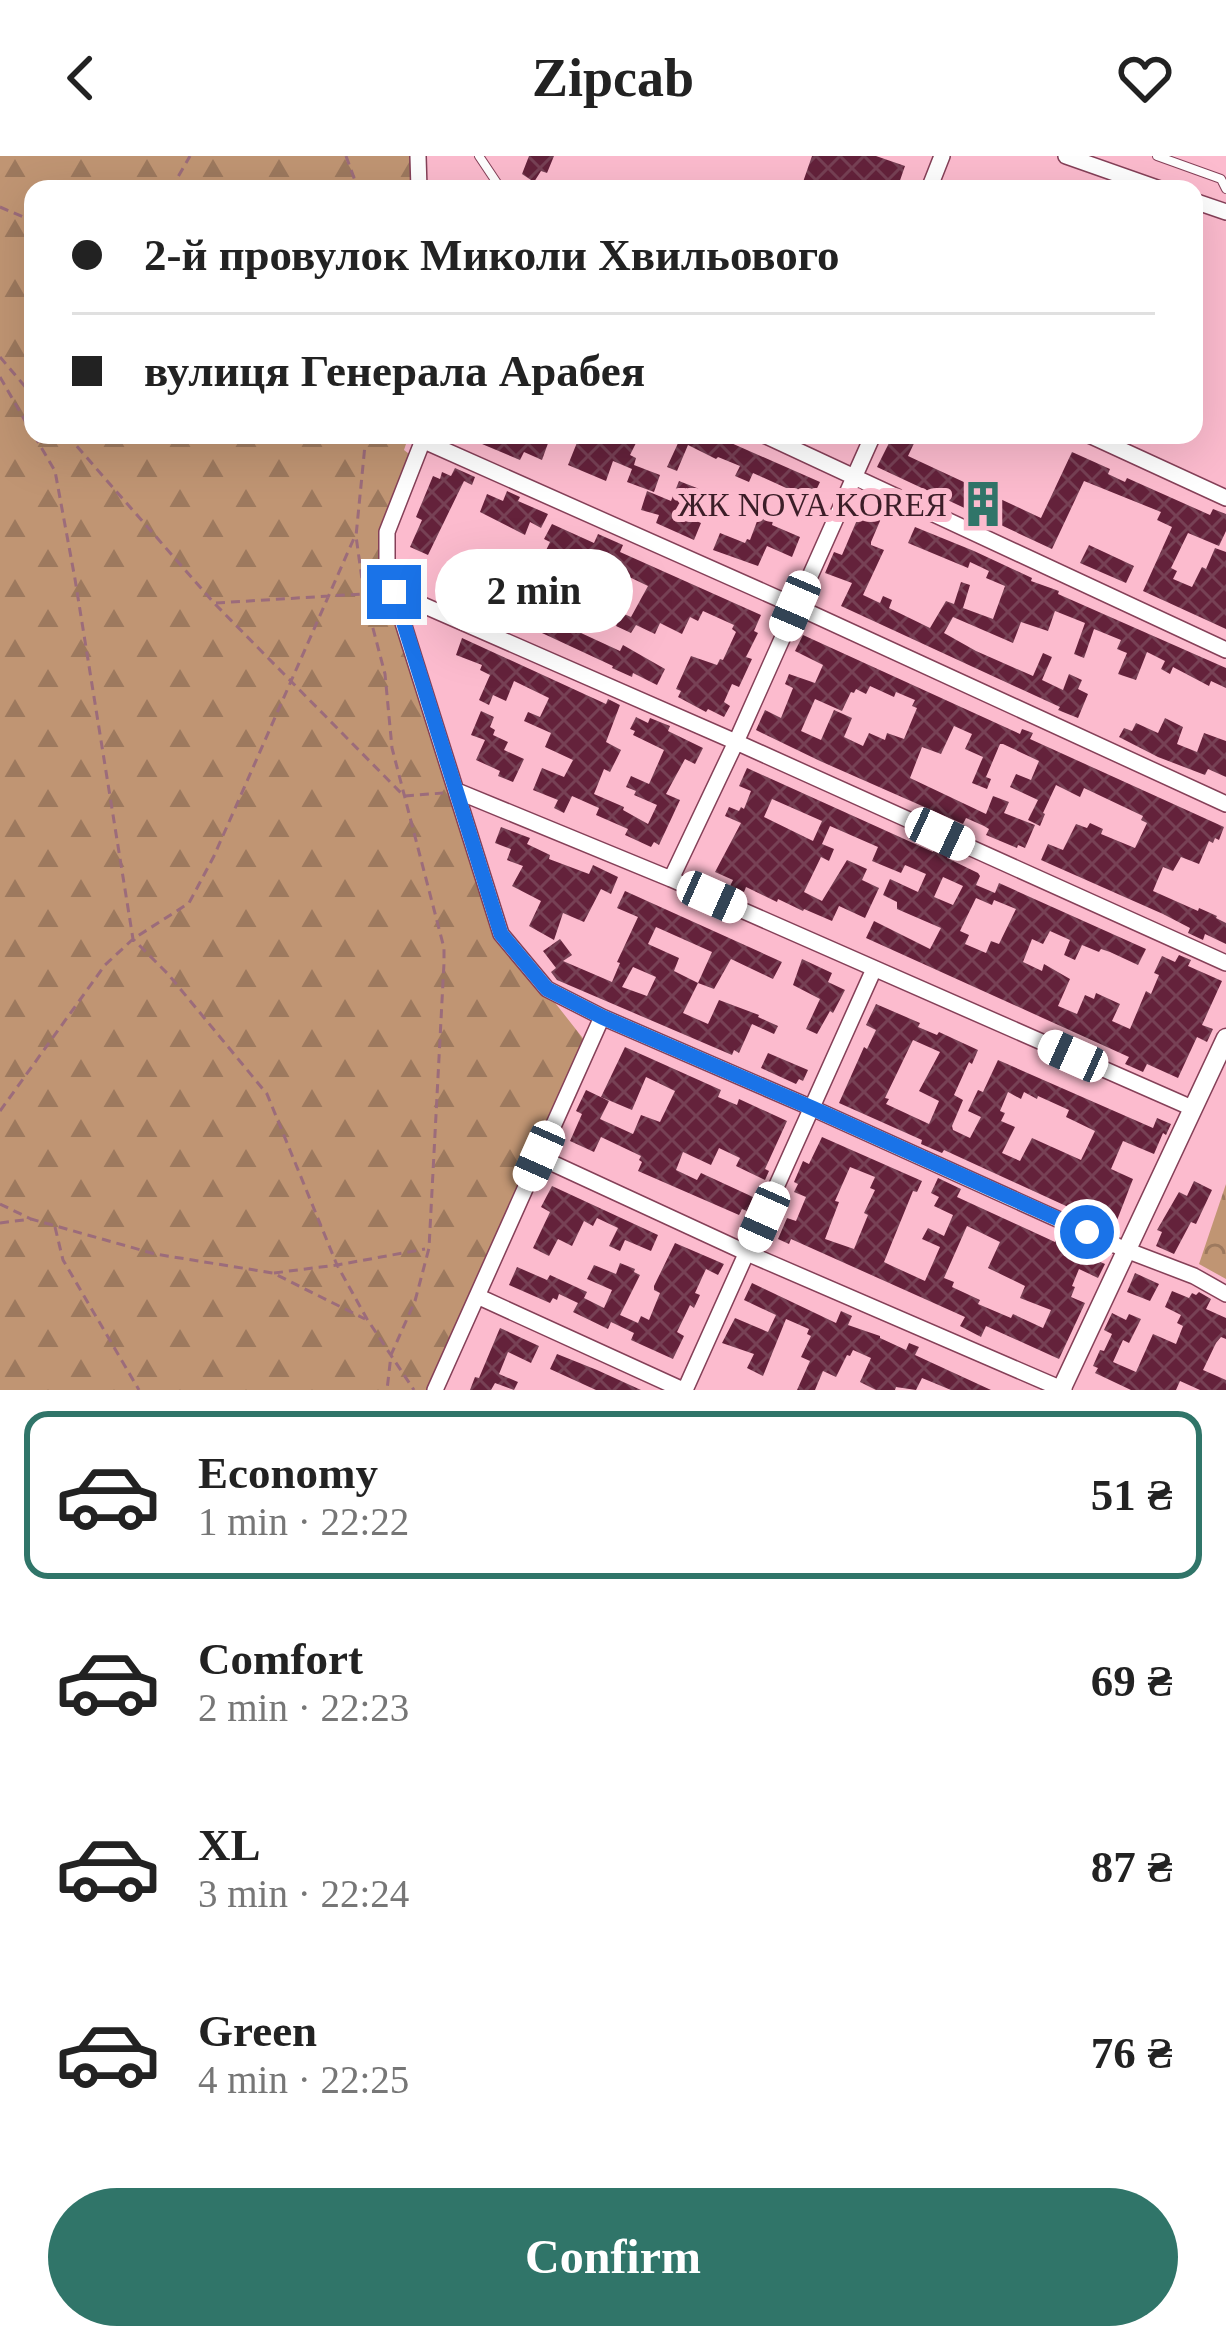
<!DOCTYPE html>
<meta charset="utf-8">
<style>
body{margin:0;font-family:"Times New Roman",serif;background:#f2f2f2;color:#222;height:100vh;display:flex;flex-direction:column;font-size:45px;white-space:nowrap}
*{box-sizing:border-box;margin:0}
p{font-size:39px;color:#767676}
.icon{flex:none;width:66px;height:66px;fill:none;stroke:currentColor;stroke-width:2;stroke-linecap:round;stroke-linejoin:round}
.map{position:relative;height:1234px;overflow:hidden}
.details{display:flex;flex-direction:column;background:#fff;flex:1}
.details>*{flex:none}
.banner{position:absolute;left:24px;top:24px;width:1179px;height:264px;border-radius:24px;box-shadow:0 12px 48px #0002;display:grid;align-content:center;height:264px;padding:0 48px;background:#fff}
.end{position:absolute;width:54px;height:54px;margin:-27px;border:15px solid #1a73e8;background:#fff;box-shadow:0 0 0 6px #fff}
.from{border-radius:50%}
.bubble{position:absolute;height:84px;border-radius:42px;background:#fff;box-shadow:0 12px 48px #0002;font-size:39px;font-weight:700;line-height:84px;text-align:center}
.car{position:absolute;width:36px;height:72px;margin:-36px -18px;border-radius:15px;box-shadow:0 0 9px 3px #0007;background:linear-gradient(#fff 24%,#345 0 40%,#fff 0 76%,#345 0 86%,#fff 0)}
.banner b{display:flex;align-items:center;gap:42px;height:114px;font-size:45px}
.banner b+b{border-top:3px solid #e0e0e0}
.banner i{width:30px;height:30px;background:#222}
ul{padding:21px 0 0;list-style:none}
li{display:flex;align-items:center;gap:36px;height:168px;margin:0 24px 18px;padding:0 24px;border:6px solid transparent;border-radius:24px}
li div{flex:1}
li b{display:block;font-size:45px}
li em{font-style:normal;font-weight:700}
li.active{border-color:#307569}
li>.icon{width:108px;height:108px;stroke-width:1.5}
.button{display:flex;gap:24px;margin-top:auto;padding:24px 48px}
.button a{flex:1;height:138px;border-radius:72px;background:#307569;color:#fff;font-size:48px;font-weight:700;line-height:138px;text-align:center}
header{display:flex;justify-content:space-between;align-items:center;height:156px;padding:0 48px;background:#fff;font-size:54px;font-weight:700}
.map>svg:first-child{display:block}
</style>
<header><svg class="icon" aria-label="back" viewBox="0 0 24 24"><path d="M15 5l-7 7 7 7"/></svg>Zipcab<svg class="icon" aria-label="heart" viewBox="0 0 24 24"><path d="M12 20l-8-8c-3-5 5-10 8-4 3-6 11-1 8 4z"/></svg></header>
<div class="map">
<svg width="1226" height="1234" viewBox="0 0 1226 1234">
<defs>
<pattern id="forest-firs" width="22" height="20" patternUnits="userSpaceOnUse" patternTransform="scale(3)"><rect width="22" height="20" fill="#c09573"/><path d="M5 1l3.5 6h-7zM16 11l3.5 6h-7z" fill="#9d795e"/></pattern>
<pattern id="park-crowns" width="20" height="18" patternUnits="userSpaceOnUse" patternTransform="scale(3)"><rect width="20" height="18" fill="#c09573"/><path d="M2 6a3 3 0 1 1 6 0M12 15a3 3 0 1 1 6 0" fill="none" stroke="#9d795e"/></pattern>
<pattern id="building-cross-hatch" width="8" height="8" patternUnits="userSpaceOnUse" patternTransform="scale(3)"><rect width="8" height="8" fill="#64223b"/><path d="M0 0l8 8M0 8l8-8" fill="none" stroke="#774155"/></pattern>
</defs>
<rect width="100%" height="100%" fill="#fcbbce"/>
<path fill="url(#forest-firs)" d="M0,0h417l2,33h-386v246h376l-5,15 9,7 -28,94 116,383 88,112 -154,344h-435z"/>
<path fill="url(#park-crowns)" d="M1226,1028v95l-27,-15z"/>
<path fill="url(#building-cross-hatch)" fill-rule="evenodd" d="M529,0h25l-7,17 -6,-2 -7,11 -12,-8z
M812,0h64l29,10 -8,23h-74l-20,-7z
M486,279h32l16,7 3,-7h14l-9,25 -18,-8 -4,8 -38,-16z
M580,279h60l-10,20 6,3 -2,7 26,10 -6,17 -27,-10 5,-13 -19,-8 -7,20 -38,-16z
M666,279h47l107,47 -11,23 -17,-8 3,-5 -42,-19 -4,9 -14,-6 5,-10 -22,-9 -2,2 -28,-14 -11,26 -10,-4 12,-26z
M893,279h25l-10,21 133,62 31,-66 38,17 -2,5 17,8 2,-4 83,37 3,-6 13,5v17l-7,15 -31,-13 -17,35 6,3 -4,8 19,8 10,-20 4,2 9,-21 11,4v77l-83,-38 29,-64 -15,-7 4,-8 -77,-31 -32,68 -175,-82z
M455,312l20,9 -3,8 -8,-4 -36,74 -18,-8 12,-27 -6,-3 17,-41 7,3 2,-7 9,4z
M679,325l23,9 -2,4 4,1 -10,25 7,3 -7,17 -38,-17 3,-8 -18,-5 6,-19 24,10z
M507,335l13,6 -2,4 30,13 -7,14 -11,-6 -5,13 -45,-23 7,-18 16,7z
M863,350l20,8 -12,28v3l13,5 -21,45 17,8 3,-7 9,4 -3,8 41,20 16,-27 8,3 7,-22 9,3 -7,23 30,11 12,-33 -19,-8 3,-7 -19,-9 -2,6 -60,-25 7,-16 59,24 58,27 -1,3 28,10 -1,3 168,74v20l-15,-7 -2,5 -36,-19 -3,7 -9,-5 4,-8 -18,-9 -11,28 -18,-6 9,-21 -10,-4 4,-9 -27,-11 -10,29 -10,-4 11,-31 -30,-12 -7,20 -27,-9 -8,21 -60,-26 -9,16 32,18 57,25 10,-23 9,4 -10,23 21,10 6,-16 13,6 -4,9 10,5 -10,24 -20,-8 2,-3 -219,-101 11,-23 -27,-10 9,-21 8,3z
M759,360l14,5 -1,4 28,12 -8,20 -25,-11 -9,20 -45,-16 7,-17 25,10 2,-4 3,1z
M552,368l42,19 4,-9 25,11 -3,7 141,63 -7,16 4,2 -12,24 6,2 -13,28 -7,-3 -8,18 6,4 -6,11 -16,-8 -2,3 -28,-15 3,-6 -5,-2 15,-33 26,9 3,-6 3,1 13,-28 -4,-3 2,-4 -31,-14 -5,10 -8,-4 -8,17 -22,-11 -5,11 -19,-9 -5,8 -15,-7 6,-13 9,4 17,-31 -25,-12 -10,22 -9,-3 -2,4 -6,-3 -10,19 3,1 -8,19 39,18 3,-6 42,24 -8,16 -24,-12 -1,4 -20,-9 1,-2 -110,-51 16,-29 43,18 8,-20 -21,-6 2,-7 -12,-6 11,-23 -6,-3z
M1089,389l45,21 -8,17 -46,-20z
M454,412l21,9 -3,8 16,7 -7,15 -8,-3 -4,8 -15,-6 4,-9 -21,-10 8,-17 6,3z
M803,479l217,99 2,-5 11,4 -3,6 194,88 -5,13 -4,-2 -2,5 -4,-2 -10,23 -18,-7 -8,14 -10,-4 -10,24 45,20 1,-3 18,8 -1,2 10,5v21l-21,-10 -2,6 -15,-7 2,-5 -27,-14 -122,-54 7,-16 15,6 13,-26 11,4 3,-5 13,6 -2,5 34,14 12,-25 -6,-3 2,-4 -59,-28 -4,9 -24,-12 -13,28 2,1 -5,12 -12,-6 10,-20 -28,-13 6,-13 15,6 8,-19 -36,-17h-3l-14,33 5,2 -4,10 -15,-6 11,-26 -18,-8 7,-15 -18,-8 -13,28 -19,-7 -12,31 76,36 7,-18 16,6 -5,11 31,12 -10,23 -7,-3 -1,3 -31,-13 3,-6 -5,-3 -18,-8 -3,6 -143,-63 -64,-31 9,-20 16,8 12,-30 -8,-4 4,-10 26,9 8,-18 -28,-14zM870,530l24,11 2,-5 19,8 -3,6 5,2 -13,31 -17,-6 -2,7 -16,-7 -6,13 -19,-9 8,-19 -18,-8 -13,30 -20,-9 14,-32 27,12 9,-19 3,1 2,-4 10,5z
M462,482l144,66 2,-5 12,6 -14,37 15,8 -11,22 -6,-3 -10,25 30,13 -1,3 25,14 9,-19 -23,-10 2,-4 -10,-4 5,-11 18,8 15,-34 -31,-15 2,-4 -5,-2 6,-12 12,6 2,-5 20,8 -2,5 35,17 -8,16 -10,-5 -19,35 14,6 -21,45 -5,-3 -3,5 -26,-12 3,-6 -32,-14 3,-7 -27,-12 -8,17 -10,-5 4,-8 -25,-10 9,-22 22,9 9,-17 -28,-13 6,-14 -27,-12 4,-9 12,5 9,-19 -35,-17 -8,20 -13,-6 -4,10 -10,-5 11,-25 -10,-5 2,-5 -26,-10z
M481,555l13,6 -4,10 5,3 -2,5 15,7 -4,8 20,9 -11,23 -15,-6 2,-5 -24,-11 9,-20 -14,-5z
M1165,562l18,9 -6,17 20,8 7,-19 22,8v36l-18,-8 -3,6 -47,-18 -39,-20 5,-9 8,3 4,-8 22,10z
M747,612l186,84 3,-7 14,7 -3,6 31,15 2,3 -4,9 19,8 4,-10 147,66 -8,16 -28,-13 -9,-3 -2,3 -17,-7 -7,15 -11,-5 6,-15 -20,-9 -7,13 -11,-5 -9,23 19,9 2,-7 26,15 -12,27 19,8 8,-19 9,4 2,-6 24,11 -8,17 18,8 16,-38 5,3 8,-19 -5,-2 8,-17 13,6 4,-7 12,5 -3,6 34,15 -20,44 11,4 -6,13 -10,-5 -19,41 -31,-14 -4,8 -18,-8 4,-7 -263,-119 8,-17 56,28 11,-21 -44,-19v-7l-14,-7 7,-16 28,13 8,-18 -21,-9 -4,8 -29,-12 6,-14 -48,-21 -8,18 12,5 -5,12 -8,-4 -17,35 18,9 25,-41 20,9 -5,11 17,8 -14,30 -26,-12 -7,15 -28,-12 -1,2 -25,-12 -1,3 -31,-15 -2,5 -14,-6 3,-6 -18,-8 26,-49 -16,-7 4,-9 10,4 2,-4 3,2 7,-18 -12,-5zM772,643l50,22 -9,20 -49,-24zM943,721l20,9 -10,19 -19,-8zM976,742l16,7 2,-5 22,9 -17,35 -8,-3 -5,12 -21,-9 4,-9 -9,-4z
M501,671l29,11 -3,6 23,11 -1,4 40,15 4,-9 25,12 -7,17 -10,-5 -17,33 -21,-9 -9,27 -25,-14 12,-25 -29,-15 11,-20 -16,-6 4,-11 -16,-6z
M625,735l157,71 -9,17 -42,-20 -17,30 -16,-6 14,-31 -56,-25 -8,17 31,14 -5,13 24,12 -15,30 25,11 11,-24 40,15 -1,2 20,9 -4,8 -22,-10 -13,29 -5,-3 -2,5 -175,-75 -6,-8 5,-4 -13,-17 17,-12 12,16 -9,6 49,21 8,-19 -3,-1 21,-45 -21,-9zM633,811l23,10 -9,19 -25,-9z
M802,803l30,14 -4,9 17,8 -12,23 -3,-2 -13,23 -11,-5 14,-30 -27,-14z
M876,848l44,19 -2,4 19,8 2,-3 39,18 -6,14 -3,-2 -15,33 9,5 -11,26 1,4 17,8 11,-21 -13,-6 10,-21 5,2 15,-32 155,68 4,-10 14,6 -5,11 -3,-2 -9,21 -31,-13 -12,28 22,10 -19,49 -170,-78 -2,3 -21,-9 1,-4 -83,-37 25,-56 3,2 9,-19 -10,-5zM913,884l27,12 -21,39 20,10 -10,23 -43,-20 3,-5 -4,-1zM1008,936l13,7 3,-7 13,7 1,-3 31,14 -3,7 29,14 -14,29 -49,-22 -12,23 -18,-8 13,-26 -14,-6 4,-8 -5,-2z
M625,891l96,43 -3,7 19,8 2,-6 48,22 -22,48 4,2 -4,9 -29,-14 4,-8 -21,-10 -8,17 -28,-13 -7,18 21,10 4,-7 52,24 -6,14 -5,-2 -3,6 -101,-44 4,-9 -3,-2 2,-4 -40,-19 -7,15 -24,-11 12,-27 -6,-3 10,-21 23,11 -9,18 33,15 8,-19 19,7 15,-31 -29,-14 -14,33 -31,-13z
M768,897l40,17 -5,11 -4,-2 -3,5 -35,-16z
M822,981l100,44 -5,11 -4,-1 -29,71 6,3 35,16 15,-34 -18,-8 6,-11 16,8 9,-21 -19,-9 5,-9 -8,-4 7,-15 23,11 -4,8 98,45 4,-9 16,7 -4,9 34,15 -7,14 -19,-9 -7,17 3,1 -4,10 14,6 -26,56 -73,-33 -5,11 -21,-11 5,-9 -174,-78 -2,5 -11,-5 9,-21 9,3 10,-24 -12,-5 4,-8 -4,-2 9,-21 6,3zM850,1011l25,10 -5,11 5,2 -11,23 4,2 -14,34 -29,-10 14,-37 -4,-1zM967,1070l33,16 -12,26 37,18 -5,12 31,12 -8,18 -30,-14 -2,4 -33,-14 2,-4 -28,-13 2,-5 -10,-4z
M1194,1025l18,9 -16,34 -5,-2 -17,32 -18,-8 6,-14 -5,-2 22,-38 8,4z
M552,1030l106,49 -7,16 -26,-11 -5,11 -11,-5 9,-18 -21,-10 -4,8 -9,-5 -12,25 -14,-7 -9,17 -16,-8 17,-36 -9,-5z
M675,1087l49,21 -6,11 -12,-6 -11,24 5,2 -6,13 -4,-3 -13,27 7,4 -11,23 -42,-19 3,-7 -23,-11 -3,7 -35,-17 5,-9 -19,-9 -2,6 -4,-2 -3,5 -41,-18 8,-18 30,13 3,-5 37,17 -3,6 20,10 8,-18 -25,-11 7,-14 22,9 4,-11 15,6 -1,3 6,3 -20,40 18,8 3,-7 8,4 11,-27 -6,-3v-4z
M1135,1117l24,11 -9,17 -23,-9z
M752,1127l84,40 5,-12 11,5 -4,9 32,11v2l26,12 3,-7 10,4 -4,8 76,35h-40l-29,-12 -6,12 -20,-3 -1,3h-19l-16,-8 11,-24 -18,-8 -3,6 -3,-1 -11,22 -13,-6 -8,19h-18l13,-29 -9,-4 10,-21 -4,-2 2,-5 -23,-10 -23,57 -16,-8 7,-14 -32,-11 13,-25 33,14 8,-17 -32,-15z
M1172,1135l17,7 3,-5 4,2 3,-3 12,7 -5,10 20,9v21l-5,-2 -5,6 -13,27 23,10v10h-26l-20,-9 -4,9h-45l-36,-17 3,-5 -5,-2 7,-16 4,1 8,-17 -8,-4 8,-17 14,7 3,-6 12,5 -12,24 -6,-3 -10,22 23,10 17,-38 23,10 7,-18 -6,-3 4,-8 -16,-8z
M500,1172l39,18 -8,17 -23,-11 -9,22 19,8 -4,8 -19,-7 -4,7h-21l5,-13 4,1z
M557,1198l40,16 44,20h-45l-46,-21z"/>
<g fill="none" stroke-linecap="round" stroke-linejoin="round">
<defs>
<path id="service" d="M479,0l18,27v6
M1157,0l64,23 5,10"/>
<path id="minor" d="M418,0l1,33
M1066,0l94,33
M929,33l13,-33
M1194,45l32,11
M425,279l-38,97v40l114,362 46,55 55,28 210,91 314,142 68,26 32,18
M764,279l462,215
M1089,279l137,63
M424,285l371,165 431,198
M393,436l343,150 490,221
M457,635l214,88 521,229
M671,723l65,-137 137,-307
M539,1001l208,96 317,137
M477,1140l206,94
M435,1234l167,-373
M685,1234l189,-421"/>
<path id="tertiary" d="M1061,1234l165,-352"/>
</defs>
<use href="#service" stroke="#854058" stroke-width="10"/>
<use href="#minor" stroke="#854058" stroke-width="18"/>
<use href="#tertiary" stroke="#854058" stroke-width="21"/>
<path stroke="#9c6c7b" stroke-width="3" stroke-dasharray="9 6" stroke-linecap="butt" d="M346,0l12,33
M171,33l19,-33
M0,51l33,14
M0,201l33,39
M0,221l32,56
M34,279l21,36 20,108 58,360 35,35 99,120 70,171 30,54 47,71
M67,279l147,168 190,193 39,-3
M366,279l-10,101 8,58 21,80 7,74 52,200v15l-15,285 -14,53 -24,54 -4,35
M216,447l146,-9
M0,955l105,-146 28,-26 56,-36 25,-47 141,-320
M0,1048l31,15
M0,1067l31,-4 124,35 118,19 92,46
M55,1071l8,33 76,130
M274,1117l63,-8 88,-16"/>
<use href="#service" stroke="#fff" stroke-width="8"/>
<use href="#minor" stroke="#fff" stroke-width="15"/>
<use href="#tertiary" stroke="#fff" stroke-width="18"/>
</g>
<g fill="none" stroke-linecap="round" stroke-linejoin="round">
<path stroke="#1a73e8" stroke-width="15" d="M394,436l107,342 46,55 55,28 210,91 275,124"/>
</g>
<defs>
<symbol id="building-bare" viewBox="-9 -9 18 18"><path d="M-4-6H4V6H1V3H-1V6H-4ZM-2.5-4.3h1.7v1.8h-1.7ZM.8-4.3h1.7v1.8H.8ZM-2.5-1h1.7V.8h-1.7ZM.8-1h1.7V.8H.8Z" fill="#307569" stroke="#fcbbce" stroke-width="2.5" paint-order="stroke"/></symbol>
</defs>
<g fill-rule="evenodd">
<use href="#building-bare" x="950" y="315" width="66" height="66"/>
</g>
<g text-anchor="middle" stroke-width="12" stroke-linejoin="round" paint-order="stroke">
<g font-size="33" fill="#3c1e28" stroke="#fcbbce" text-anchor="end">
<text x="947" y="360">ЖК NOVA KOREЯ</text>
</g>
</g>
</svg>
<i class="end from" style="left:1087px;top:1076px"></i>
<i class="end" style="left:394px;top:436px"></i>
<div class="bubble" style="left:435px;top:393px;width:198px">2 min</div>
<i class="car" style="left:795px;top:450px;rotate:203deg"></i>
<i class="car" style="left:940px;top:678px;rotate:115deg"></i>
<i class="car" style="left:712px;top:741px;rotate:114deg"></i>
<i class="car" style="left:1073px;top:900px;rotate:294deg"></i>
<i class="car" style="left:539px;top:1000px;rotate:204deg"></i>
<i class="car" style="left:764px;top:1061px;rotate:204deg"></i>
<div class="banner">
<b><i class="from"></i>2-й провулок Миколи Хвильового</b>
<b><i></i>вулиця Генерала Арабея</b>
</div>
</div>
<section class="details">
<ul>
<li class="active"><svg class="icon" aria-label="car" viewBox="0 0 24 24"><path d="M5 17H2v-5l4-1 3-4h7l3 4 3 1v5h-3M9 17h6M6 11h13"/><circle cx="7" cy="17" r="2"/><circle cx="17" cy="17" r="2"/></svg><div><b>Economy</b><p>1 min · 22:22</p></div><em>51 ₴</em></li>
<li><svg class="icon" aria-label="car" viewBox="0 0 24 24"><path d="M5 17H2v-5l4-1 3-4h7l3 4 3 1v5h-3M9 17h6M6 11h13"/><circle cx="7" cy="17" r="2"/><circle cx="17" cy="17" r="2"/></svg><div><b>Comfort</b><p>2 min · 22:23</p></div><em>69 ₴</em></li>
<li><svg class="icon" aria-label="car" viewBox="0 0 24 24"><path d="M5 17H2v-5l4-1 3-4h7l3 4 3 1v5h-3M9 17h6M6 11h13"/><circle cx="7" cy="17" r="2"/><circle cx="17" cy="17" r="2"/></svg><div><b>XL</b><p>3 min · 22:24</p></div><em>87 ₴</em></li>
<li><svg class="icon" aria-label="car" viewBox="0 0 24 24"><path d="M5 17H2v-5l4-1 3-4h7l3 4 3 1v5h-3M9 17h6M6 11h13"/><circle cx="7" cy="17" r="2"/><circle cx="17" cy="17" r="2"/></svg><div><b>Green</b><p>4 min · 22:25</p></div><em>76 ₴</em></li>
</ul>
<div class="button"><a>Confirm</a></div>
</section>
